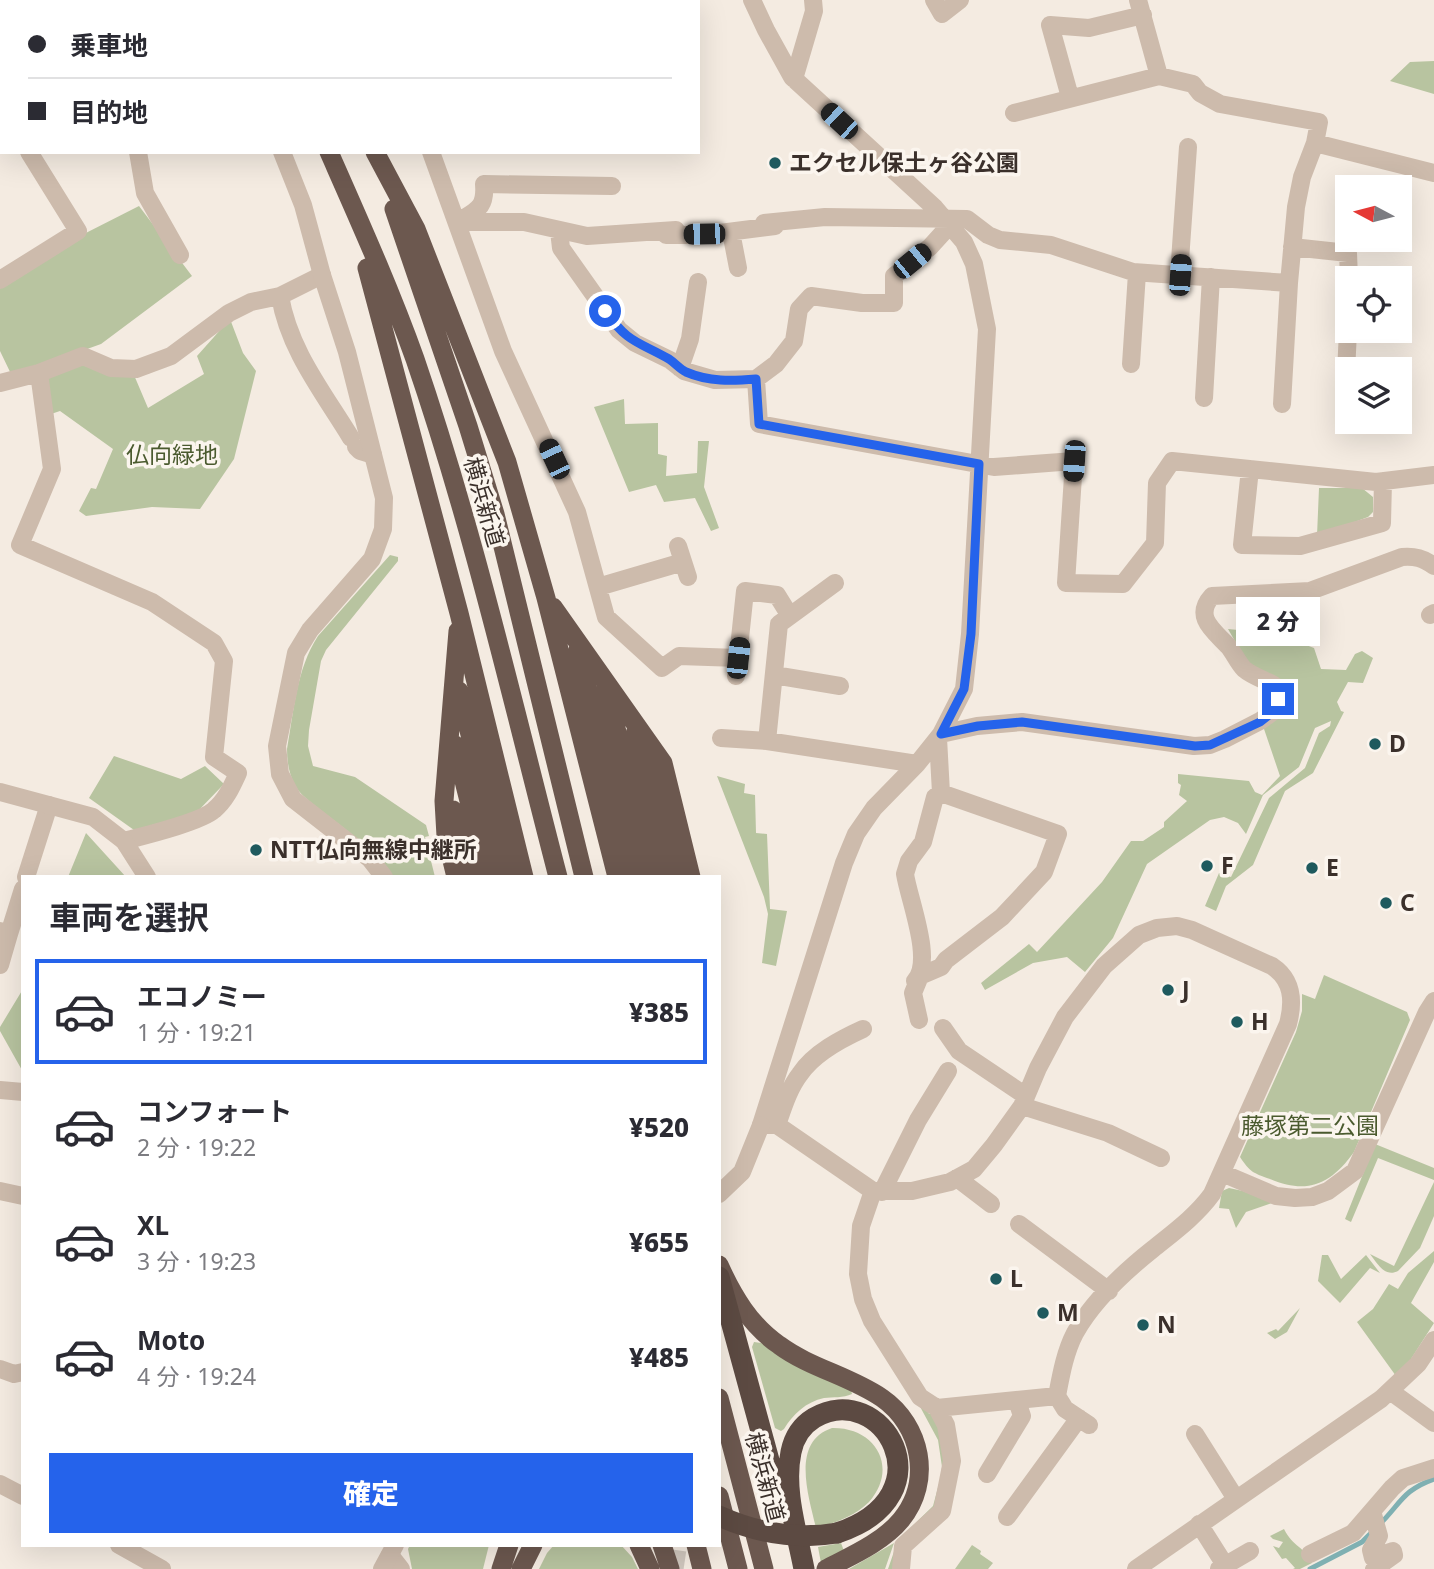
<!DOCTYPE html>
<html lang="ja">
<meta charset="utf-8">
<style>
body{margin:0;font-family:"Noto Sans","Noto Sans JP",sans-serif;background:#f7f7f7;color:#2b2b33;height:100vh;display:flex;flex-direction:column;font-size:26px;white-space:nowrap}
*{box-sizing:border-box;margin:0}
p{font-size:23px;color:#7c7c81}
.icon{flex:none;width:38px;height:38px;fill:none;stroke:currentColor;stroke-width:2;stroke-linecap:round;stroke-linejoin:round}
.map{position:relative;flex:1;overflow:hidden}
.panel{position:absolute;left:21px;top:875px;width:700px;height:672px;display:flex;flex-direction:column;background:#fff;border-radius:0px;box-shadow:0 7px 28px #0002}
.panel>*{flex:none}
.hud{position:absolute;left:0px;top:0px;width:700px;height:154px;box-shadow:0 7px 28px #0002;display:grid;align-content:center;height:154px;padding:0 28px;background:#fff}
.needle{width:46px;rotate:277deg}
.buttons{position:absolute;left:1335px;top:175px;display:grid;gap:14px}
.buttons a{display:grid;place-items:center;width:77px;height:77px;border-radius:0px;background:#fff;box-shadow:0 7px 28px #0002;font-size:35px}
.end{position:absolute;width:32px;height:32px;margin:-16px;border:9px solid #2563eb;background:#fff;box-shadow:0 0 0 4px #fff}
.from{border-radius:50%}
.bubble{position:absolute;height:49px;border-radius:0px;background:#fff;box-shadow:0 7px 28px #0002;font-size:23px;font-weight:800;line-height:49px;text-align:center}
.car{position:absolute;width:21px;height:42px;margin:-21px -10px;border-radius:9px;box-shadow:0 0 5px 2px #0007;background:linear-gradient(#222 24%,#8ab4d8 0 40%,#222 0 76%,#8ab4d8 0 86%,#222 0)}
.hud b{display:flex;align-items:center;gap:24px;height:66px;font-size:26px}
.hud b+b{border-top:2px solid #e1e1e2}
.hud i{width:18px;height:18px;background:#2b2b33}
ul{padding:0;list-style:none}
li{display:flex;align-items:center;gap:21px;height:105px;margin:0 14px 10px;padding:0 14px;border:4px solid transparent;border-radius:0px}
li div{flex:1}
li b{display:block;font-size:26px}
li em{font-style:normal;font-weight:800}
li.on{border-color:#2563eb}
li>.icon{width:63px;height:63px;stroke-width:1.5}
h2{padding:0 28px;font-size:32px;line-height:84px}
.primary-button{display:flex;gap:14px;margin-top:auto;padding:14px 28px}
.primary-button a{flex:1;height:80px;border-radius:0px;background:#2563eb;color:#fff;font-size:28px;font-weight:800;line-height:80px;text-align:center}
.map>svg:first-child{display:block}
</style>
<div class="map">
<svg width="1434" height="1569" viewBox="0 0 1434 1569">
<rect width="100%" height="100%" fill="#f4ebe1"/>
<path fill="#b8c4a0" d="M1434,61v33l-44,-13 20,-19z
M139,206l53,70 -91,68 -89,32 -12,-25v-65l74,-47z
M230,319l13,34 13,18 -22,88 -34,50 -48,-2 -66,9 -7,-5 12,-23 5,1 17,-40 -53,-38 -9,3 -8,-36 39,-15 52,12 14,33 56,-34 -7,-18z
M624,399l1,25 33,-1v31l9,2 -1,20 31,-3 1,-32h11l-5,46 15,41 -8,3 -16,-33 -31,4 -8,-17 -27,7 -35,-85z
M1319,488h43l11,9v15l-5,5 -51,19z
M390,555l8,2v4l-72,89 -5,11 -12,69 -1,16 5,20 42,11 71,48 3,11 -4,1 10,40h-42c-18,-27 -44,-45 -69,-64 -9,-8 -22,-16 -28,-26 -7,-12 -9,-25 -9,-38 7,-38 9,-79 31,-113z
M1228,629l30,3 3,10 24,-5 29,11 7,21 25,1 9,-16 7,-3 11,7 -10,25 -15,-1 -11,20 4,9 3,1 -31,61 -28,18 -32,74 -27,21 -10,25 -11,-5 14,-33 12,4 38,-79 36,-30 14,-35 11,-7 1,-5 -16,7 -16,39 -36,28 -17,39 -8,-11 -14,-6 -14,3 -63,44 -34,74 -28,34 -18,-15 -34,6 -48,27 -4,-7 48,-39 8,8 65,-70 29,-41h12l21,-14v-5l23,-21 -8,-6 2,-10 -3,-2v-9l71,7 6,11 7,3 18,-19 -17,-50 17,-20 -32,-42z
M114,756l67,23 24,-13 19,18 -28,29 -62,17 -45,-32z
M717,776l28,8 -1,9 11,2 1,38 11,1 3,75 17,2 -11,55 -14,-3 6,-49 -4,-17z
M86,833l40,44h-58z
M1324,975l83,37 3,8 -56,132c-23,32 -46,43 -84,27 -17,-6 -20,-7 -30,-22l56,-125 6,-21v-17l13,5z
M23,989v83l-23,-41v-4z
M1375,1144l59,24v12l-56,-22 -27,64 -6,-3z
M1434,1182v34l-14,32 -22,23c-13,7 -21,-8 -28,-17l24,12z
M1229,1188l14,3 29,12 -26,9 -10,16 -7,-19 -10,-1 3,-17z
M1434,1251v11l-23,41 23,20 -23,36 -15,17 -39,-54 16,-13 16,-25 9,5 10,-16z
M1322,1255h6l13,24 25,-24 14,18 -10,-5 -30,35 -22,-22z
M1300,1308l-13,24 -12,7 -8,-6 9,-4 2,2z
M754,1342l7,1 90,47 1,4c-9,4 -19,3 -28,4 -18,4 -31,16 -40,31l-3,2 -6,-3 -23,-81z
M917,1401l8,3 4,10h3c15,27 17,67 3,95 -10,21 -26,40 -38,60h-9l10,-29 35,-34 7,-26 2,-13 -4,-27z
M832,1428c44,-1 67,40 37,74 -14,14 -34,21 -53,26 -7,-31 -26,-86 16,-100z
M1284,1529c9,18 21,18 28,34l-12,6h-7l2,-1 -9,-10 -4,1 -9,-13 6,2 4,-6 -10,-3 -3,-3z
M841,1543l3,8 -23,12 -3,-16z
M894,1543l-9,26h-36z
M410,1545h79l-6,24h-71l-4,-20z
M554,1545h67l11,12 6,12h-99l8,-16z
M972,1545l9,6 -1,3 13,9 -5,6h-33z"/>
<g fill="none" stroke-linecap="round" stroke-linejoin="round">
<path stroke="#7fb0b2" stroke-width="5" d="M1380,1524c21,-21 23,-34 54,-45
M1310,1569l52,-27 11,-11"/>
<path stroke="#cfc6bd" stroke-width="19" stroke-dasharray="19 10" stroke-linecap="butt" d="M674,1569l3,-20"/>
<path stroke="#cdbbac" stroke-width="18" d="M39,0l1,2
M361,0l1,2
M427,0v2
M752,0l14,30 26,47 143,131 29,34 10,22 13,65 -17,305 -6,55 -23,45 -24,30 -43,44 -18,26 -12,29 -83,262h16l96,66h39l38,-9 24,-13 20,-24 28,-39 16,-38 27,-51 39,-51 35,-31 18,-7 20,-2 15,4 80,36c21,14 22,35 16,58l-76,170c-16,22 -38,38 -59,55 -29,23 -60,52 -78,84 -10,19 -14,42 -18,63l-120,12
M934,0l8,14 18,-14
M1138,0l21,76
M117,2l3,-2
M534,2l6,-2
M0,71l2,-1
M794,79l20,-68 -1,-11
M1070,97l-20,-72 39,3 54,-13
M0,105l2,3
M1014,113l145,-37 34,8 7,9 20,11 99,18 -4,21
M138,152l7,41 35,62
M431,152l72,199 74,161 29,105 56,51 17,-12 59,2
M458,222h66l63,14 89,-6
M458,222c19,-12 28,-14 26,-38l128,2
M764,223l61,-6 142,2 21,16 12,5 51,5 82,27 156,11 7,-76 6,-30 13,-34 119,30
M559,231l2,17 58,82 16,13 35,17 14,11 31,9 41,-1 20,-15 18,-23 5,-32 12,-13 51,7h32v-27l36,-29 20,-22
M731,232l7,36
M666,235h38l71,-9
M1292,247l56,6 1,25
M1179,275l9,-128
M0,280l78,-49 -49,-79
M280,296c9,54 43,96 71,142
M1131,364l6,-91
M680,368l10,-29 8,-57
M39,373l13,96 -32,76 132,57 62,41 10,18 -10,96 24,16c-6,13 -12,27 -24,37 -13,12 -71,26 -90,31
M756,379l3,45 235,43 80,-6 -8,122 57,1 32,-41 2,-60 15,-22 204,21 58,-7
M0,383l39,-10 44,-17 28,12 25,1 35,-13 58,-43 22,-11 29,-6 42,-21
M1204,398l7,-121
M1282,404l7,-121
M1344,414l4,-83
M356,447l4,4 13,4
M1250,469l-8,76 58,1 82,-23 1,-42
M678,546l10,31
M598,587l85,-25
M1430,615l4,-2
M774,675l66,11
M736,676l9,-85 32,4 13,21
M941,734l36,-8 45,-4 172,24 16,-1 15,-6 35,-18 14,-10 4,-12 -4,-14c-9,-5 -22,-9 -30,-16 -6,-6 -10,-16 -16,-23 -14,-15 -35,-29 -16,-50l98,-5 92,-34c13,-1 21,1 32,9
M721,738l46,3 150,23
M767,741l12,-117 56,-41
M26,877l23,-72
M0,931l9,3 14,-45
M0,965l9,-31
M915,981c19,-20 -6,-81 -10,-107l4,-13 14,-19 12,-45 6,-4 -3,-55
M919,1020l-6,-27 7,-17 21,-9 5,-7 56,-43 42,-45 14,-38 -117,-41
M943,1028l16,23 67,45
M0,1090l23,2
M1022,1106l86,27 53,25
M777,1125c6,-17 12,-37 23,-51 14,-21 41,-35 63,-45
M1222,1173l54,23 19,2 17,-1 16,-6 27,-20 72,-159 7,-11
M957,1178l34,26
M0,1191l23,5
M873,1191l-12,35 -3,48 5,25 9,22 48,76 17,11 9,17 6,36 -10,50 -39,35 -2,23
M882,1192l36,-72 30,-49
M1019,1224l90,67
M0,1369l14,5 9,-2
M1390,1391l44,32
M1057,1396l8,13 24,16
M1195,1434l41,65
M987,1474l35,-58 -5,-15
M0,1484l23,12
M1372,1511l7,25 -8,14 2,8 20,-7 1,4 -20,14
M1007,1517l72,-99
M1199,1524l26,41
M119,1545l43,24
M1310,1554l43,-21 39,-45 11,-10 31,-10
M390,1555l11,14
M1136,1569l245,-170 37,-35 16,-24
M1219,1569l31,-18"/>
<path stroke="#cdbbac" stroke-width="18" d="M198,0l1,2
M282,152l21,53 19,70 25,77 37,146 -1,31 -11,30 -62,71 -14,23 -19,93 3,28 13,25 77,60 14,18
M0,792l93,25 31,24 23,36
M719,1194l23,-22 19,-47
M382,1569l13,-24"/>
<path stroke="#6c584f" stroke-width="19" d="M255,0l1,2
M298,0l1,2
M329,152c30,68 61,137 86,207 58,169 98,345 143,518
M375,152l41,77 91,233 39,136 71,279
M394,209l74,217 27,88 89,363
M367,268l92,345 65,264
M553,607l110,156 28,114
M578,650l57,227
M606,689l48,188
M459,691l47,186
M636,731l37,146
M455,745l33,132
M453,810l17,67
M456,877l-10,-41 -2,-35 14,-170
M719,1265c14,31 31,60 60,80 31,23 71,31 103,53 39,27 51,83 19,122 -18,22 -50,36 -75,49
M719,1398l45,171
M719,1496l19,73
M639,1545l11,24
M662,1545l8,24
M696,1545l6,24
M501,1569l8,-24
M521,1569l12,-24"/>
<path stroke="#5c4a42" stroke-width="21" d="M719,1277l63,231
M804,1569c-7,-37 -21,-79 -13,-117 3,-15 10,-26 23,-34 67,-40 138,77 23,115"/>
<path stroke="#5c4a42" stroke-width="21" d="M719,1516c38,17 77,24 118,17"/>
</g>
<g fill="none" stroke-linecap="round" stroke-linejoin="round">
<path stroke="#2563eb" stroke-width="9" d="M605,311c23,32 32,30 64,48 6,4 11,10 17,13 23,10 46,9 70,7l3,45 220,40 -8,170 -7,55 -23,45 37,-8 44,-4 173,24 15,-1 50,-23 14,-11 4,-12"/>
</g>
<g fill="#1f5a5e" stroke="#fbf5ee" stroke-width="2.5">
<circle cx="775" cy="163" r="7"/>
<circle cx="1375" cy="744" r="7"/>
<circle cx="256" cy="850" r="7"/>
<circle cx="1207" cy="866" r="7"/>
<circle cx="1312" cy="868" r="7"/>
<circle cx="1386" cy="903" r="7"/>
<circle cx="1168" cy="990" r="7"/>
<circle cx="1237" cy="1022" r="7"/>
<circle cx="996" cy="1279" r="7"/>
<circle cx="1043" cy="1313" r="7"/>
<circle cx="1143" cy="1325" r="7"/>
</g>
<g text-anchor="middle" stroke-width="7" stroke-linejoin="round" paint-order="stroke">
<g font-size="23" font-weight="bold" fill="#3b302b" stroke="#fbf5ee" text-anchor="start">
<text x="789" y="171">エクセル保土ヶ谷公園</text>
<text x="1389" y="752">D</text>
<text x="270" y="858">NTT仏向無線中継所</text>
<text x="1221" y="874">F</text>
<text x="1326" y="876">E</text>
<text x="1400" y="911">C</text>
<text x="1182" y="998">J</text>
<text x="1251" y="1030">H</text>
<text x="1010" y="1287">L</text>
<text x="1057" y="1321">M</text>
<text x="1157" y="1333">N</text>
</g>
<g font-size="23" fill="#4a5a2e" stroke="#fbf5ee">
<text x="172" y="463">仏向緑地</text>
<text x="1310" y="1134">藤塚第二公園</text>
</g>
<g font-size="23" fill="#3b302b" stroke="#fbf5ee">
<text transform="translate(484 502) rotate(74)" y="8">横浜新道</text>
<text transform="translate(765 1477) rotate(75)" y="8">横浜新道</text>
</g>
</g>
</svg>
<div class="buttons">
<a><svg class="needle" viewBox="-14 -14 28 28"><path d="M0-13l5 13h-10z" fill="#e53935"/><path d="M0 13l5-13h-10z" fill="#7c7c81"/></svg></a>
<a><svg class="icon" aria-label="locate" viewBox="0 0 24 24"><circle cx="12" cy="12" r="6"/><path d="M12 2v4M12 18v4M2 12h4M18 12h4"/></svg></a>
<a><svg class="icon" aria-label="layers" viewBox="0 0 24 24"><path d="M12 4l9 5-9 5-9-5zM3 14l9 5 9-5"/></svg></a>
</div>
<i class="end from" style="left:605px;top:311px"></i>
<i class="end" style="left:1278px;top:699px"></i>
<div class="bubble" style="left:1236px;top:597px;width:84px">2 分</div>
<i class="car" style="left:839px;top:121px;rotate:313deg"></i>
<i class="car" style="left:704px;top:234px;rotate:269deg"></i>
<i class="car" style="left:912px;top:261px;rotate:51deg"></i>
<i class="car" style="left:1180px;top:275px;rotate:4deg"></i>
<i class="car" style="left:554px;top:459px;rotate:335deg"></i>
<i class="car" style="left:1074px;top:461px;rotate:184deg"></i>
<i class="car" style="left:738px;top:658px;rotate:6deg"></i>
<div class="hud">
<b><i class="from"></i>乗車地</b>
<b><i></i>目的地</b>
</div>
<section class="panel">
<h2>車両を選択</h2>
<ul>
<li class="on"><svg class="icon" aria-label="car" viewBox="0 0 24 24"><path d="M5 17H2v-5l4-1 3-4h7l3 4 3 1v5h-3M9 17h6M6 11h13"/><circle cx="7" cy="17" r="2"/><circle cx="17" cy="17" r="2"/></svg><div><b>エコノミー</b><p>1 分 · 19:21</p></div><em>¥385</em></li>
<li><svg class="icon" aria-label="car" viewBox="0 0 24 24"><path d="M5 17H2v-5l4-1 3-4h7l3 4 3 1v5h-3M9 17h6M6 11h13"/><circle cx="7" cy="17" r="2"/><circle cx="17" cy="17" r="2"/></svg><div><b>コンフォート</b><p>2 分 · 19:22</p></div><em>¥520</em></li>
<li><svg class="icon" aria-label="car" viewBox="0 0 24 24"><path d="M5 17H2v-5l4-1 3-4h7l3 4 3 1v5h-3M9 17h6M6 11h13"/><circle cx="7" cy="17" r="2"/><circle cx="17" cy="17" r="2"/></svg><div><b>XL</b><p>3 分 · 19:23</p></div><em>¥655</em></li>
<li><svg class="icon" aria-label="car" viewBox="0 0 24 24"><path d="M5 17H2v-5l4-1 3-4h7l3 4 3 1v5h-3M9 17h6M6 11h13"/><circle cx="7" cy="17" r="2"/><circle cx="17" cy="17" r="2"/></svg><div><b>Moto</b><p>4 分 · 19:24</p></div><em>¥485</em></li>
</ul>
<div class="primary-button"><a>確定</a></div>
</section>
</div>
